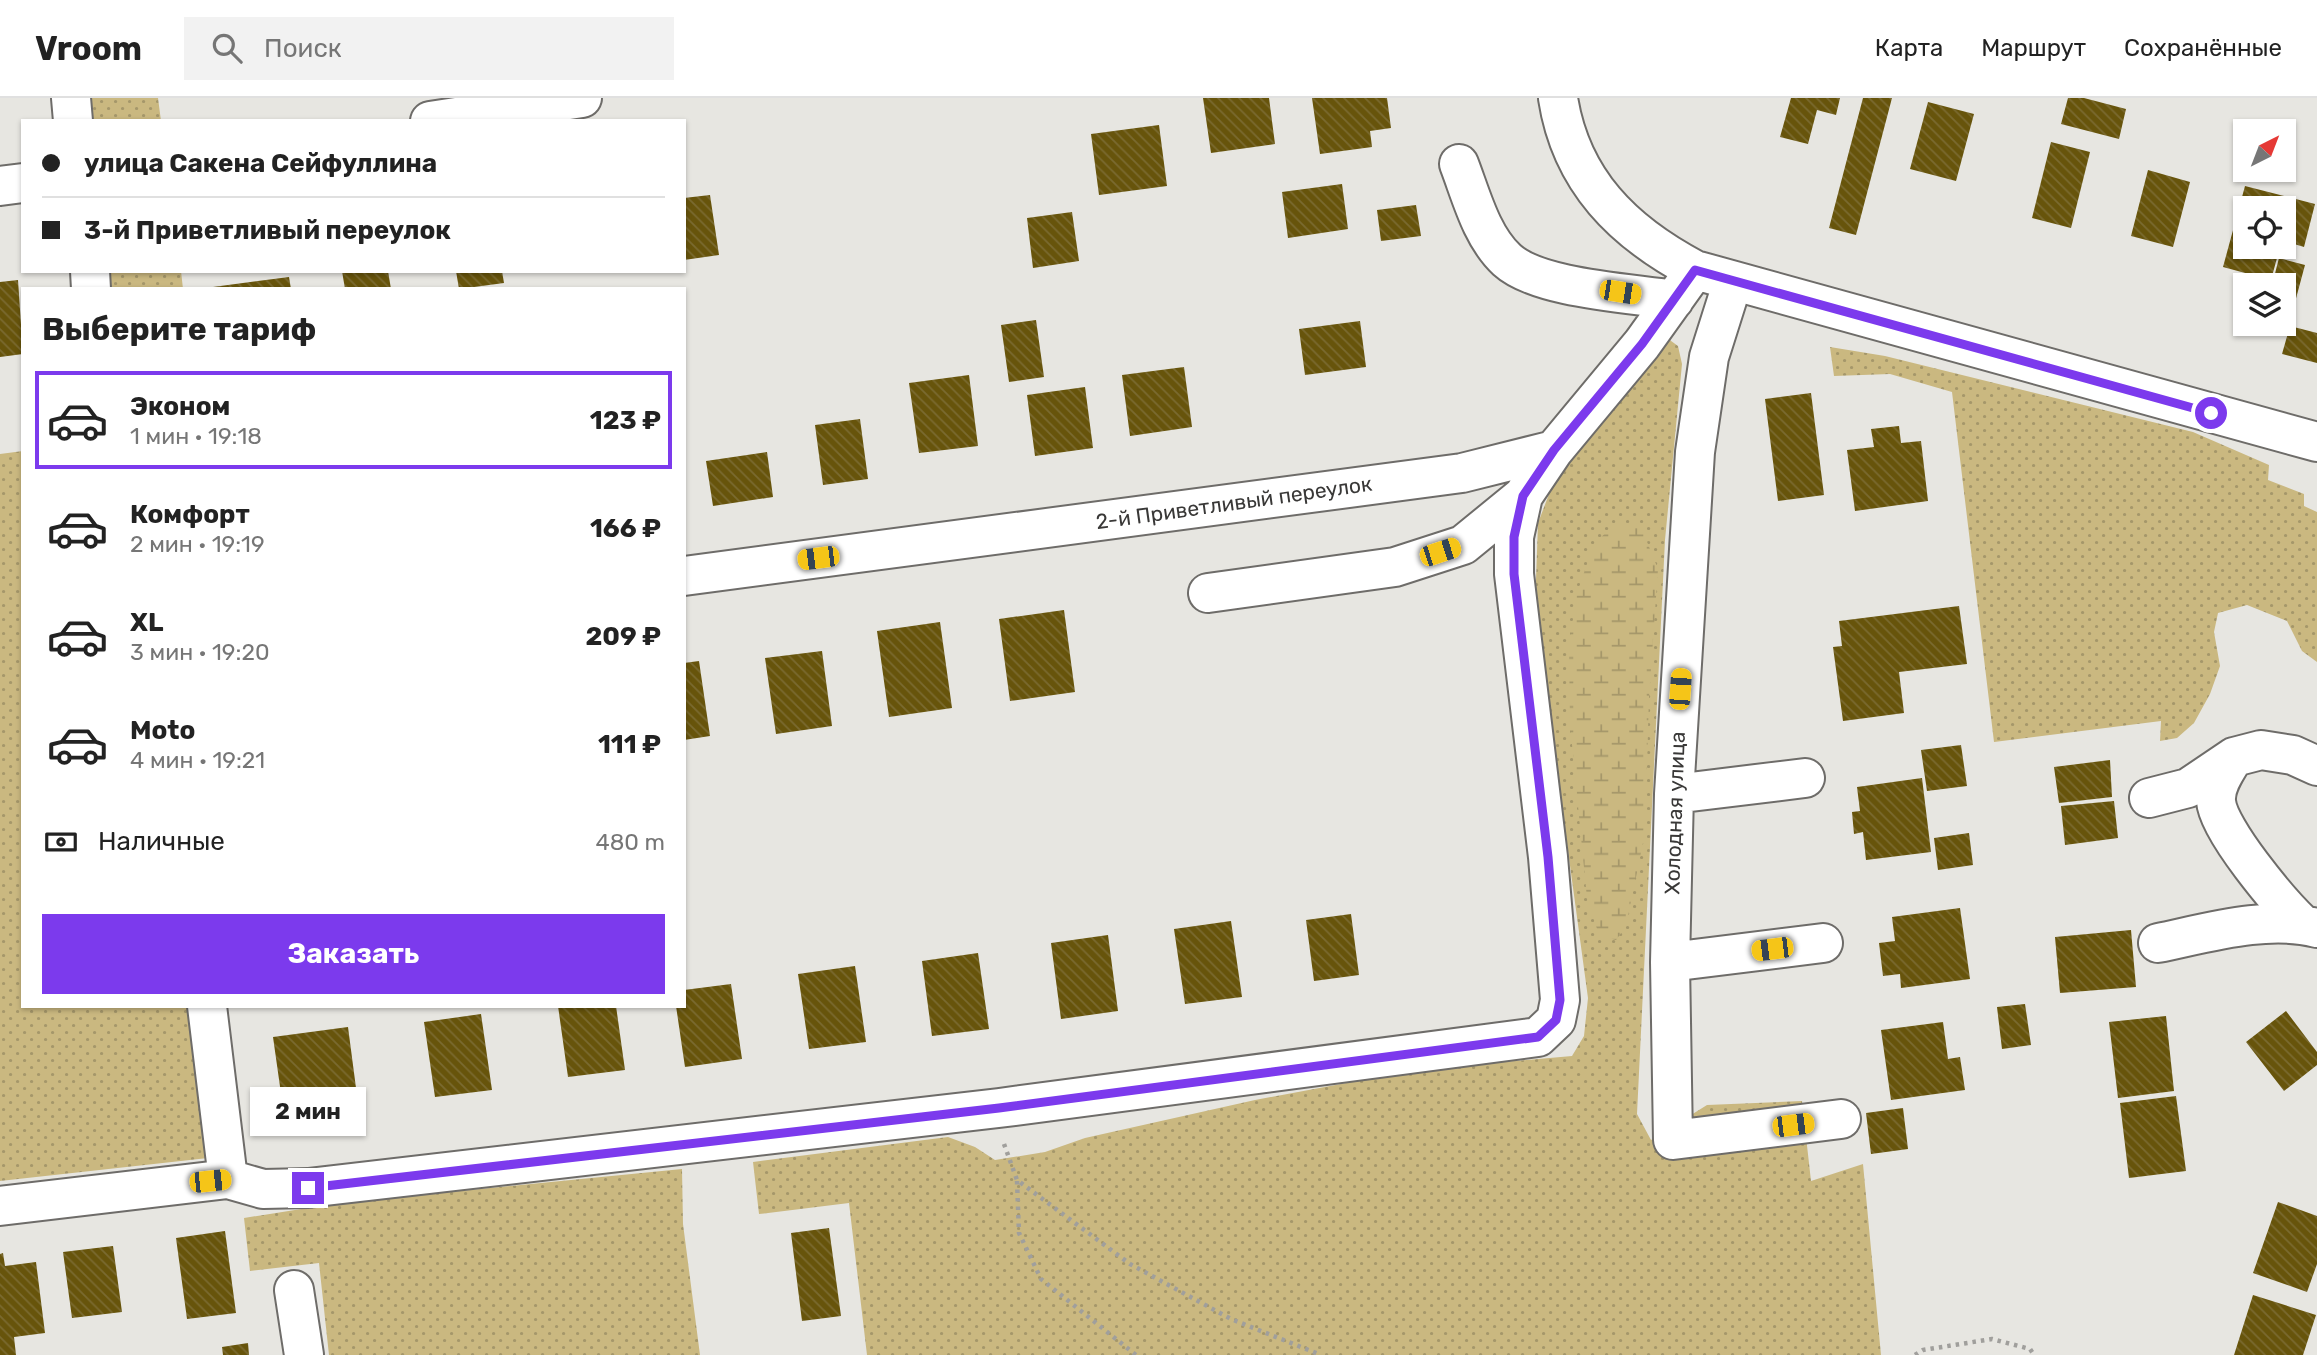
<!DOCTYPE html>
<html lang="ru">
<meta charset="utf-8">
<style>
body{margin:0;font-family:Rubik,sans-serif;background:#f2f2f2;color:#222;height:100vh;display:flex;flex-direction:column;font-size:26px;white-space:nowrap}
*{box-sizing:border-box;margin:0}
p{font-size:23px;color:#767676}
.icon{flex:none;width:38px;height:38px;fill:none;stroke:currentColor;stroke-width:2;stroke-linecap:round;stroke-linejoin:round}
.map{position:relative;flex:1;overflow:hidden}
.drawer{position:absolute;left:21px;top:189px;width:665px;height:721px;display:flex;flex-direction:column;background:#fff;border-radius:0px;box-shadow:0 2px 5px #0004}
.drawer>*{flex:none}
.banner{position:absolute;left:21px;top:21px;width:665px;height:154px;border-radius:0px;box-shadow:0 2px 5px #0004;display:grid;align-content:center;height:154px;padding:0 21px;background:#fff}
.needle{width:46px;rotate:42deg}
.buttons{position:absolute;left:2233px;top:21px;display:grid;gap:14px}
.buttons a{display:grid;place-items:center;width:63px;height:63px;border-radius:0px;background:#fff;box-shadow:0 2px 5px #0004;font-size:35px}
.end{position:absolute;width:32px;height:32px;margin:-16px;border:9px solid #7c3aed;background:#fff;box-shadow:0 0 0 4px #fff}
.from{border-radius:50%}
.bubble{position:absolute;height:49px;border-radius:0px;background:#fff;box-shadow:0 2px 5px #0004;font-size:23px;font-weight:700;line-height:49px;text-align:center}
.car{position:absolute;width:21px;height:42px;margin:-21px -10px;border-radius:9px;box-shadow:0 0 5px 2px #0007;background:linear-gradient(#f5c518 24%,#345 0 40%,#f5c518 0 76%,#345 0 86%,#f5c518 0)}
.banner b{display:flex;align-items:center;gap:24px;height:66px;font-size:26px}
.banner b+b{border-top:2px solid #e0e0e0}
.banner i{width:18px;height:18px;background:#222}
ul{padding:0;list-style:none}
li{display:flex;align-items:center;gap:21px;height:98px;margin:0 14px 10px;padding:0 7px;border:4px solid transparent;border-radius:0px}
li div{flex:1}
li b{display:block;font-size:26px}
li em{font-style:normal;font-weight:700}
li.on{border-color:#7c3aed}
li>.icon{width:63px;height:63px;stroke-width:1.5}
h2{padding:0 21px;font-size:32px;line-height:84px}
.pay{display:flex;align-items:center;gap:18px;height:77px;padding:0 21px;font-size:26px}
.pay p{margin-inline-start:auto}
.cta{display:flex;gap:14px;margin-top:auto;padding:14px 21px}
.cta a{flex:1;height:80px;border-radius:0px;background:#7c3aed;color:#fff;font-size:28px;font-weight:700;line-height:80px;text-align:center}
header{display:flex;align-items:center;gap:42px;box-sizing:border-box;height:98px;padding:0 35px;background:#fff;border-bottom:2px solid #e0e0e0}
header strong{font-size:33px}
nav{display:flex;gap:38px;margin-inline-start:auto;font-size:24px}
.search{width:490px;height:63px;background:#f2f2f2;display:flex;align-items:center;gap:18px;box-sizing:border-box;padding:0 24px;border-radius:0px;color:#767676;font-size:26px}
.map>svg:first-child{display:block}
</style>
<header>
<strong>Vroom</strong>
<div class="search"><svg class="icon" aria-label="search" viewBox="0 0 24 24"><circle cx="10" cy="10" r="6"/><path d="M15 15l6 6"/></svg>Поиск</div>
<nav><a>Карта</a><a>Маршрут</a><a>Сохранённые</a></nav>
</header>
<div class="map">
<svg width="2317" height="1257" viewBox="0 0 2317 1257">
<defs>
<pattern id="grass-dots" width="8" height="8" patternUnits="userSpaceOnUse" patternTransform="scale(1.75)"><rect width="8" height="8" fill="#cab880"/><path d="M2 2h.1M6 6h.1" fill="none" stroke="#a5976a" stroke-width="1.8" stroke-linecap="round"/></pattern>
<pattern id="wetland-marsh" width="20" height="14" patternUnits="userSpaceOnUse" patternTransform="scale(1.75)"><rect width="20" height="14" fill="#cab880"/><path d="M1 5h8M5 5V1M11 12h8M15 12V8" fill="none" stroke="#a5976a"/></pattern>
<pattern id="building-back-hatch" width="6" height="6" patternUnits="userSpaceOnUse" patternTransform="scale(1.75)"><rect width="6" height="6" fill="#67540b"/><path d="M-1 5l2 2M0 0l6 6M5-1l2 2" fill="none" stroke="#7a6a30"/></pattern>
</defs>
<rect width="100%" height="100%" fill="#e7e6e1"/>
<path fill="url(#grass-dots)" d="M86,0h72l3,23h-72z
M107,173h74l2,18h-73z
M1667,240l11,8 4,18 -17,176 -28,574 14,26 56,-35 95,-4 9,80 52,-17 18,191h-1014l-18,-152 -90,11 -6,-52 195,-25 27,10 20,13 50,-8 40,-14 170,-38 166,-31 151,-13 12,-20 4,-38 -53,-390 3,-85 24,-63z
M1830,249l55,9 308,76 76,33 -1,15 36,14v12l13,6v150l-15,-11 -15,-30 -40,-16 -29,8 -4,19 6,34 -10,28 -16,29 -17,15 -17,3 1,-20 -167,21 -42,-350 -62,-18 -56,2z
M23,353v555h164l21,152 -208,23v-727z
M682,1071l1,55 17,131h-371l-10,-92 -69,8 -6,-53 95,-15z"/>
<path fill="url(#wetland-marsh)" d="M1614,427l27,2 17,42 -9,128 -4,136 -19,93 -10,14 -17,-5 -12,-37 -17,-174 -1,-79 8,-52 17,-49z"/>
<path fill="url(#building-back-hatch)" d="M1203,0h66l6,46 -64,9z
M1312,0h75l4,30 -21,3 2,16 -52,7z
M1791,0h49l-4,17 -19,-5 -9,34 -28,-7z
M1863,0h29l-36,137 -27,-7z
M2068,0h16l42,11 -7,30 -58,-15z
M1928,4l46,12 -18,67 -46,-12z
M1159,27l8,61 -68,9 -8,-61z
M2051,44l39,10 -19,76 -39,-10z
M2148,72l42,12 -17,65 -42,-11z
M1342,86l6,45 -60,9 -6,-46z
M2245,88l70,18 -11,43 -20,-6v-33h-39v39h35l-9,33 -48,-13z
M710,97l9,60 -35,5v-62z
M1416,107l5,31 -40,5 -4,-31z
M1072,114l7,49 -46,7 -6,-50z
M2279,160l26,7 -17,63 -14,-3 10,-1v-39h-12z
M342,173h46l3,18h-46z
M456,173h46l2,12 -45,6z
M289,179l2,12h-78v-2z
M18,182l5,74 -23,3v-75z
M1036,222l8,57 -35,5 -8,-57z
M1360,223l6,46 -61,8 -6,-46z
M2290,228l27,7v30l-35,-9z
M1184,269l8,60 -62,9 -8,-61z
M969,277l9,71 -59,7 -10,-70z
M1085,289l8,61 -58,8 -8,-61z
M1811,295l13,102 -46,6 -13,-102z
M860,321l8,60 -45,6 -8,-60z
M1899,328l2,17 20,-2 7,60 -73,10 -8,-61 27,-3 -3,-18z
M767,354l6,45 -60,9 -7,-45z
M1959,508l8,58 -68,8 5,41 -61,8 -10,-74 9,-1 -3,-25z
M1064,512l11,82 -65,9 -11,-82z
M940,524l12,86 -63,9 -12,-86z
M822,553l10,75 -56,8 -11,-76z
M699,563l11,75 -26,4v-77z
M1961,647l6,41 -40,5 -6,-41z
M2110,662l2,37 -53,6 -5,-36z
M1922,680l9,74 -65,8 -3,-28 -9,2 -2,-22 8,-1 -3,-24z
M2114,703l4,37 -53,7 -4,-39z
M1969,735l4,32 -35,5 -4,-32z
M1960,810l10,71 -69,9 -1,-14 -17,2 -4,-33 16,-2 -3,-24z
M1351,816l8,61 -45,6 -8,-61z
M1231,823l11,76 -57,7 -11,-75z
M2131,832l5,57 -76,6 -5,-56z
M1108,837l10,76 -57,8 -10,-76z
M978,855l11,76 -57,7 -10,-75z
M855,868l11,76 -57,7 -11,-75z
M731,886l11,75 -57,8 -9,-61h8v-16z
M2025,906l6,41 -29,4 -5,-42z
M558,908h58l9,64 -57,7z
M2286,913l31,41v13l-33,26 -38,-49z
M481,916l11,76 -57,7 -11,-75z
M2166,918l8,75 -56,7 -9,-76z
M1943,924l5,37 12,-2 5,33 -74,10 -10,-70z
M348,929l13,99 -74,10 -14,-99z
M2176,998l10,75 -57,7 -9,-75z
M1903,1010l5,41 -37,5 -5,-41z
M2278,1104l39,14v48l-10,28 -54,-19z
M829,1130l12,88 -39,5 -11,-88z
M225,1133l11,82 -49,6 -11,-81z
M113,1148l9,66 -50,6 -9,-66z
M3,1155l2,13 31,-4 9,71 -31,4 2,18h-16v-101z
M2253,1197l63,20 -13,40h-69z
M248,1245l1,12h-26l-1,-8z"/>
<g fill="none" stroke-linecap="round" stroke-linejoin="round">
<defs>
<path id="minor" d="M71,0l2,23
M1558,0c13,83 65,134 137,172l622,172
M430,23l152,-23
M1459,66c12,31 22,72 48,96 32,29 124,33 167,40
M0,88l23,-3
M90,173l1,18
M1733,183l-24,76 -14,95 -21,342 -4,168 3,178 168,-21
M684,478l778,-103 92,-23 88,-106 53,-74
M1208,495l187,-26 68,-22 60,-49
M2234,659c-8,13 -19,28 -18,44 2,29 64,102 86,123
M1674,696l131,-16
M2149,700l39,-10 46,-31 27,-7 32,5 24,11
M2158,845c49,-10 109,-28 159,-15
M1670,864l153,-19
M207,908l21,173
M0,1108l228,-27 35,10 45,-1 691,-80 539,-71 18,-17 4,-20 -12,-143 -34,-283v-37l9,-41 31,-46
M294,1192l10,65"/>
</defs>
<use href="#minor" stroke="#6e6c69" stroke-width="42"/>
<path stroke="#a09f9c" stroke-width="4.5" stroke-dasharray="3.5 5" stroke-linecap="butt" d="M1004,1046l13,36 113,84 101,55 90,36
M1017,1083l2,52 22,46 95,76
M1915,1257l8,-5 69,-11 38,10 4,6"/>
<use href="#minor" stroke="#fff" stroke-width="38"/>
</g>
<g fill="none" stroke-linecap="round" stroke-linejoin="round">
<path stroke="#7c3aed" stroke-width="9" d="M308,1090l691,-80 539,-71 18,-17 4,-20 -12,-143 -34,-283v-37l9,-41 31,-46 88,-106 53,-74 516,143"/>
</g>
<g text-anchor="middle" stroke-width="7" stroke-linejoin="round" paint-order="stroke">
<g font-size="21" fill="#393837" stroke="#fff">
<text transform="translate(1234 405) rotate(-8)" y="7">2-й Приветливый переулок</text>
<text transform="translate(1675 715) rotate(-88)" y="7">Холодная улица</text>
</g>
</g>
</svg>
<div class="buttons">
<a><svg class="needle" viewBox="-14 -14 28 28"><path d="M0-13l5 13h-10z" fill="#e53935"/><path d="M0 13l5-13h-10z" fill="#767676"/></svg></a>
<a><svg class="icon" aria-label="locate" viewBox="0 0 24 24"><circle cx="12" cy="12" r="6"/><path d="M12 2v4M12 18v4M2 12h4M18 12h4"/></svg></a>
<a><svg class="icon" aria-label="layers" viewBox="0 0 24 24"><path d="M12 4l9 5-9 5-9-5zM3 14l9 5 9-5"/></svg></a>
</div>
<i class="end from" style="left:2211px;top:315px"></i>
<i class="end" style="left:308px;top:1090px"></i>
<div class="bubble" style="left:250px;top:989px;width:116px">2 мин</div>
<i class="car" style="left:1620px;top:194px;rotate:99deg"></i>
<i class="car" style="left:1440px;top:454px;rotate:72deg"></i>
<i class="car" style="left:818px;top:460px;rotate:263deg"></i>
<i class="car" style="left:1680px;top:591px;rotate:4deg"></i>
<i class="car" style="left:1772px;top:851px;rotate:263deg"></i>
<i class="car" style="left:1793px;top:1027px;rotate:83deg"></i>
<i class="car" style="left:210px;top:1083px;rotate:84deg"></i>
<div class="banner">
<b><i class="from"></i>улица Сакена Сейфуллина</b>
<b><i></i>3-й Приветливый переулок</b>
</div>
<section class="drawer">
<h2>Выберите тариф</h2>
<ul>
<li class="on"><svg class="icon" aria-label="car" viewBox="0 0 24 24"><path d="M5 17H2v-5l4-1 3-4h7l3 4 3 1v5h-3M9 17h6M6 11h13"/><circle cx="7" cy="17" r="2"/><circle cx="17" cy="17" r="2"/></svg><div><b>Эконом</b><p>1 мин · 19:18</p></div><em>123 ₽</em></li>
<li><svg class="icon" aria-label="car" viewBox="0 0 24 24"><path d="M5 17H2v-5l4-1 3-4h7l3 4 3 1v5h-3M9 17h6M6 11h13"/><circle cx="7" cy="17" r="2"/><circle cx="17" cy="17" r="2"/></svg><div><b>Комфорт</b><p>2 мин · 19:19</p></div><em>166 ₽</em></li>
<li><svg class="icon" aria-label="car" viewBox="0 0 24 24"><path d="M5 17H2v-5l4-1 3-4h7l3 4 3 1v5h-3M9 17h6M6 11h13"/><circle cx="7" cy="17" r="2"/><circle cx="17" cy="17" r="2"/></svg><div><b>XL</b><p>3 мин · 19:20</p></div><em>209 ₽</em></li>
<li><svg class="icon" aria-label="car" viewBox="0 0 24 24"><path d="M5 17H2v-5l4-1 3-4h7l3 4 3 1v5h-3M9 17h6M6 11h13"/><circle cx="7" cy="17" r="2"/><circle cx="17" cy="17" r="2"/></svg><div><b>Moto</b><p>4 мин · 19:21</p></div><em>111 ₽</em></li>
</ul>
<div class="pay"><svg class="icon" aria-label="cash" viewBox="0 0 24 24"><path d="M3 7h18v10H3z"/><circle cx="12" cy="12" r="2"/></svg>Наличные<p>480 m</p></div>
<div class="cta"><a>Заказать</a></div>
</section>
</div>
